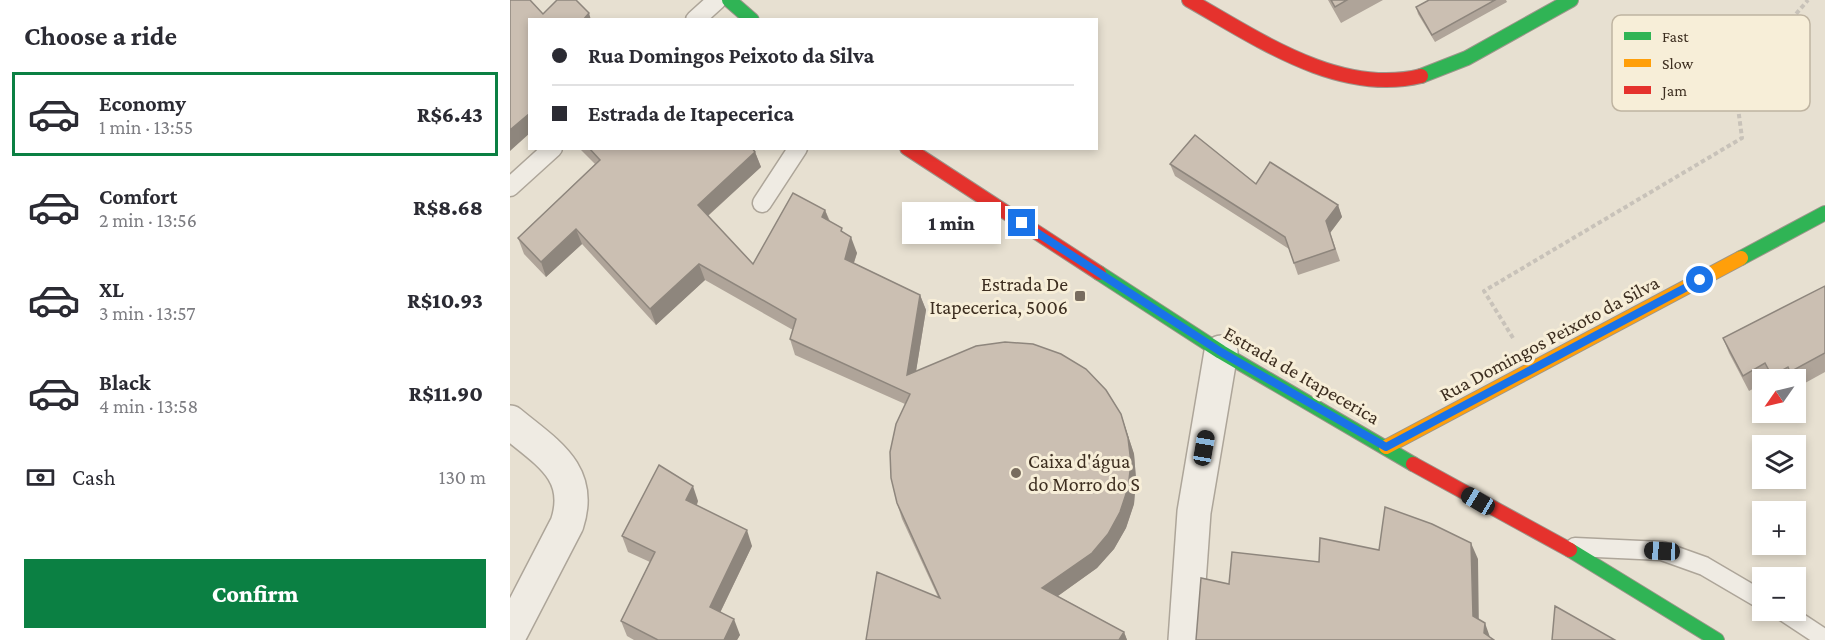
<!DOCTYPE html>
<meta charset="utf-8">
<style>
body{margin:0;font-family:"Crimson Pro",serif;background:#f2f2f3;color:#2b2b33;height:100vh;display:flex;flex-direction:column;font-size:22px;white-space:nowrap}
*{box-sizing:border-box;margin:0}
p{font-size:20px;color:#7c7c81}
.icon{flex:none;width:33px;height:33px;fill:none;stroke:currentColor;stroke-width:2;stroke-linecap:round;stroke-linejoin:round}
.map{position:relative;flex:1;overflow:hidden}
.side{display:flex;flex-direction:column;background:#fff;width:510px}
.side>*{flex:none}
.hud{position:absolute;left:18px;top:18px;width:570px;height:132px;border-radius:0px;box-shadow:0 3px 9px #0003;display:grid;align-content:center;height:132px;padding:0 24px;background:#fff}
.needle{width:39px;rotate:236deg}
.tools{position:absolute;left:1242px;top:369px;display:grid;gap:12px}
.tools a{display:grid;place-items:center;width:54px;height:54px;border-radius:0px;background:#fff;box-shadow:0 3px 9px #0003;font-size:30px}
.end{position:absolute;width:27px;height:27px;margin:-14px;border:8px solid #1a73e8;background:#fff;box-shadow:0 0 0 3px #fff}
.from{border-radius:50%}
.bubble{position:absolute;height:42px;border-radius:0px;background:#fff;box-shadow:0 3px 9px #0003;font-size:20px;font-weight:800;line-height:42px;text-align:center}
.car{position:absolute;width:18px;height:36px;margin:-18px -9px;border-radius:8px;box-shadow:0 0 4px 2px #0007;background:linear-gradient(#222 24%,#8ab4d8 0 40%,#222 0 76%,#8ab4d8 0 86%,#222 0)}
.hud b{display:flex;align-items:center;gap:21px;height:57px;font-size:22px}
.hud b+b{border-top:2px solid #e1e1e2}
.hud i{width:15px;height:15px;background:#2b2b33}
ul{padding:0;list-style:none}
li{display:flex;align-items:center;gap:18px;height:84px;margin:0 12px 9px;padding:0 12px;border:3px solid transparent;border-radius:0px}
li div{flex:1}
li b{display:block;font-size:22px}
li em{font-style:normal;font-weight:800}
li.current{border-color:#0b8043}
li>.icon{width:54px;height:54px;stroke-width:1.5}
h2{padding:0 24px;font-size:27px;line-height:72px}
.pay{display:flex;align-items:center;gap:15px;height:66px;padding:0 24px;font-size:22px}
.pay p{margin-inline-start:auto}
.button{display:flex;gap:12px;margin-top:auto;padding:12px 24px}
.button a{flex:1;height:69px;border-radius:0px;background:#0b8043;color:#fff;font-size:24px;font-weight:800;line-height:69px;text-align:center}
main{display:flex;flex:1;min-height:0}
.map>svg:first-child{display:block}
</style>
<main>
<section class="side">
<h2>Choose a ride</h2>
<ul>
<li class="current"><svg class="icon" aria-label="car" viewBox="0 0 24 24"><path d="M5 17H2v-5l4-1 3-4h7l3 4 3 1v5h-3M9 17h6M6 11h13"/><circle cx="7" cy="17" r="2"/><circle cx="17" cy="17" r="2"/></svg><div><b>Economy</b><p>1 min · 13:55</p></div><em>R$6.43</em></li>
<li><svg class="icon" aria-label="car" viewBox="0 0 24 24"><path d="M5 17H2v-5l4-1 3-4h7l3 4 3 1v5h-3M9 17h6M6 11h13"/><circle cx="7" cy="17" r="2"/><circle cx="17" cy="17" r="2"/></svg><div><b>Comfort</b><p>2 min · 13:56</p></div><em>R$8.68</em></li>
<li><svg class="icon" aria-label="car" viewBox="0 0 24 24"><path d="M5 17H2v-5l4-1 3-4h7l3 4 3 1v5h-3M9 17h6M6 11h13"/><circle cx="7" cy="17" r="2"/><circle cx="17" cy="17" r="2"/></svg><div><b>XL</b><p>3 min · 13:57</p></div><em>R$10.93</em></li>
<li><svg class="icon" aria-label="car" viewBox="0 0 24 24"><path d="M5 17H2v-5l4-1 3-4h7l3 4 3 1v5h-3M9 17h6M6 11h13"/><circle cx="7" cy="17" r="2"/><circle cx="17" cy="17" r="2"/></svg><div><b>Black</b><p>4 min · 13:58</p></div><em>R$11.90</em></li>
</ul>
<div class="pay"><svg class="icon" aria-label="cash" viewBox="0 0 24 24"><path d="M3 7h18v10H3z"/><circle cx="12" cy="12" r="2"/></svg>Cash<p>130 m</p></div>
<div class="button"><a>Confirm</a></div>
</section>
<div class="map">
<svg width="1315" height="640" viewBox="0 0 1315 640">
<rect width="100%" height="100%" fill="#e7e0d1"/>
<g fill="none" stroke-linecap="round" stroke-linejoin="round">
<defs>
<path id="lane" d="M185,20l22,-20
M0,187l43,-39
M252,203l36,-55
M1065,547l87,4 42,15 58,34
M1271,610l44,29"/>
<path id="street" d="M0,422c36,30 74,50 57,102l-57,110
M675,640l9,-128 27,-160"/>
<path id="fast" d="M219,0l23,20
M911,76l46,-18 104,-58
M1231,258l84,-45
M589,273l122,79 192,112
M1060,550l147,90"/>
<path id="slow" d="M876,447l355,-189"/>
<path id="jam" d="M679,0c69,39 150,96 232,76
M397,148l192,125
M903,464l157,86"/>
</defs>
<use href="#lane" stroke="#ada599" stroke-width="21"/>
<use href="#street" stroke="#ada599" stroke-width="36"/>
<use href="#fast" stroke="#9c958a" stroke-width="16"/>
<use href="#slow" stroke="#9c958a" stroke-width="16"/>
<use href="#jam" stroke="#9c958a" stroke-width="16"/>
<path stroke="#c8c2b9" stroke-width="4" stroke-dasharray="4.5 3" stroke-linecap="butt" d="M1003,338l-29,-47 258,-153 -7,-53 73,-85"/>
<use href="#lane" stroke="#efebe3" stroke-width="18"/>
<use href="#street" stroke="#efebe3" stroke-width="33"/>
<use href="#fast" stroke="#30b455" stroke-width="14"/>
<use href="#slow" stroke="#ff9f0a" stroke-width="14"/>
<use href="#jam" stroke="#e5322d" stroke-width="14"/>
</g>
<path fill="#afa499" d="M818,0h55l-42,23z
M919,0h77l1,2 -72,40 -17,-28 -2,-7z
M69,148h173l3,4 6,15 -53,49 45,48 72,-54 5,11 14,12 13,20 -3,10 66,32 6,15 -10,61 205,43 13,40 2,25 -2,25 -8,24 -12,21 -17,19 -39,28 66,36 3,8h-261l72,-43 -36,-78 -5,-16 8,-99 -110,-49 -5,-16 3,-9 -88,-50 -49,45 -74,-81 -36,33 -22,-23 -6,-16 77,-74z
M660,164l86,20 82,21 4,12 -12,16 10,28 -42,14 -9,-26 -114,-73z
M1315,286v86l-29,16v-8h-34v4l-13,7 -20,-38 -6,-15z
M188,501l-1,4 55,41 -32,67 20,22 -3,5h-103l-7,-4 -6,-15 29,-59 -22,-10 -6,-16z"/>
<path fill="#8e867d" d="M79,13l2,7h-8z
M20,113v20l-20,18v-21z
M245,152l6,15 -58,53 -5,-15z
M828,205l4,12 -12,16 10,28 -14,-40z
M315,210l6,16 -9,-9z
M66,229l6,15 -36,33 -5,-15z
M341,237l6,16 -7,21 -5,-15z
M189,264l6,16 -49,45 -6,-16z
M410,295l6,15 -13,80 -6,-15z
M611,414l13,40 2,25 -2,25 -8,24 -12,21 -17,19 -49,35 -6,-15z
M183,486l5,15 -6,14 -6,-15z
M237,530l5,16 -37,77 -5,-16z
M961,543l7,16 1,74 -6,-17z
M224,619l6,16 -3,5h-13z
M975,623l6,17 -7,-7z
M614,632l3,8h-8z"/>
<path fill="#cbbfb2" stroke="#8e867d" stroke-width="1.5" d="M0,0h20l13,14 14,-14h19l13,13 -6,7h-53v93l-20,17z
M821,0h16l-12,7z
M919,0h66l-63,35 -16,-28z
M685,135l61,49 14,-22 68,43 -12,16 9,28 -41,14 -9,-26 -115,-73z
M79,148h163l3,4 -57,53 55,59 40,-71 32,17 -3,7 20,11 -1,3 10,6 -6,22 75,36 -13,80 69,-29 29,-4 28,2 28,10 25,15 20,21 15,24 7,24 3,25 -3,25 -8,24 -12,22 -16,19 -50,35 82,44 -5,8h-253l11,-68 63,26 -43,-95 -6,-25 -1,-26 6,-28 14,-30 -120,-55 6,-20 -97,-55 -49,45 -74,-80 -35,33 -23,-24 82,-78z
M1315,286v67l-35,19 -2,-5 -16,9 -7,-13 -22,13 -20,-38z
M149,465l34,21 -7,14 61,30 -37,77 24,12 -10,21h-66l-37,-19 34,-69 -33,-16z
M875,507l47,17 39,19 2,73 12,7 -1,10 10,7h-298l5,-62 28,6 3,-32 87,10 1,-24 59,12z
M1045,606l60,34h-63z"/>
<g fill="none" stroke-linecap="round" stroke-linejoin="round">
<path stroke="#1a73e8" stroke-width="8" d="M512,223l199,129 165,95 314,-167"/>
</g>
<g fill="#786c5e" stroke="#f7eed8" stroke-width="2">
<rect x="564" y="290" width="12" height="12" rx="3"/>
<circle cx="506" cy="473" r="6"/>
</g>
<g text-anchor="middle" stroke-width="6" stroke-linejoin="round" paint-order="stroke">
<g font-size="20" fill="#3d2e20" stroke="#f7eed8" text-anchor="end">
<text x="558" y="291">Estrada De<tspan x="558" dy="23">Itapecerica, 5006</tspan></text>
<text x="518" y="468" text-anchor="start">Caixa d'água<tspan x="518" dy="23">do Morro do S</tspan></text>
</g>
<g font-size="20" fill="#3d2e20" stroke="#f7eed8">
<text transform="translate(1039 338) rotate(-28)" y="7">Rua Domingos Peixoto da Silva</text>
<text transform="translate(792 375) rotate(30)" y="7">Estrada de Itapecerica</text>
</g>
</g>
<rect x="1102" y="15" width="198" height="96" rx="9" fill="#f7eed8" stroke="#bfb4a1" stroke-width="1.5"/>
<rect x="1114" y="32" width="27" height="8" fill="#30b455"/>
<rect x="1114" y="59" width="27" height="8" fill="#ff9f0a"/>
<rect x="1114" y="86" width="27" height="8" fill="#e5322d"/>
<g font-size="16" fill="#3d2e20">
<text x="1152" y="42">Fast</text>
<text x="1152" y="69">Slow</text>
<text x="1152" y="96">Jam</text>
</g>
</svg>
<div class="tools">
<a><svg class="needle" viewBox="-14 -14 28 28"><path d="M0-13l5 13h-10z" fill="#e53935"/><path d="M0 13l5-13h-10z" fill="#7c7c81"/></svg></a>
<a><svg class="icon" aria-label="layers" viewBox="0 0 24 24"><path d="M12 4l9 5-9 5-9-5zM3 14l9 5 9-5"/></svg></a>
<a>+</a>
<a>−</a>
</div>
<i class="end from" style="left:1190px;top:280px"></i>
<i class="end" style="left:512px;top:223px"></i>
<div class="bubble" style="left:392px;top:202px;width:99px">1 min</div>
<i class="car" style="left:694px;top:448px;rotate:10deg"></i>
<i class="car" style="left:968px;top:501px;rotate:301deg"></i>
<i class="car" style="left:1152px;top:551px;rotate:273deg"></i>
<div class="hud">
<b><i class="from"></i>Rua Domingos Peixoto da Silva</b>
<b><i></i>Estrada de Itapecerica</b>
</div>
</div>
</main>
